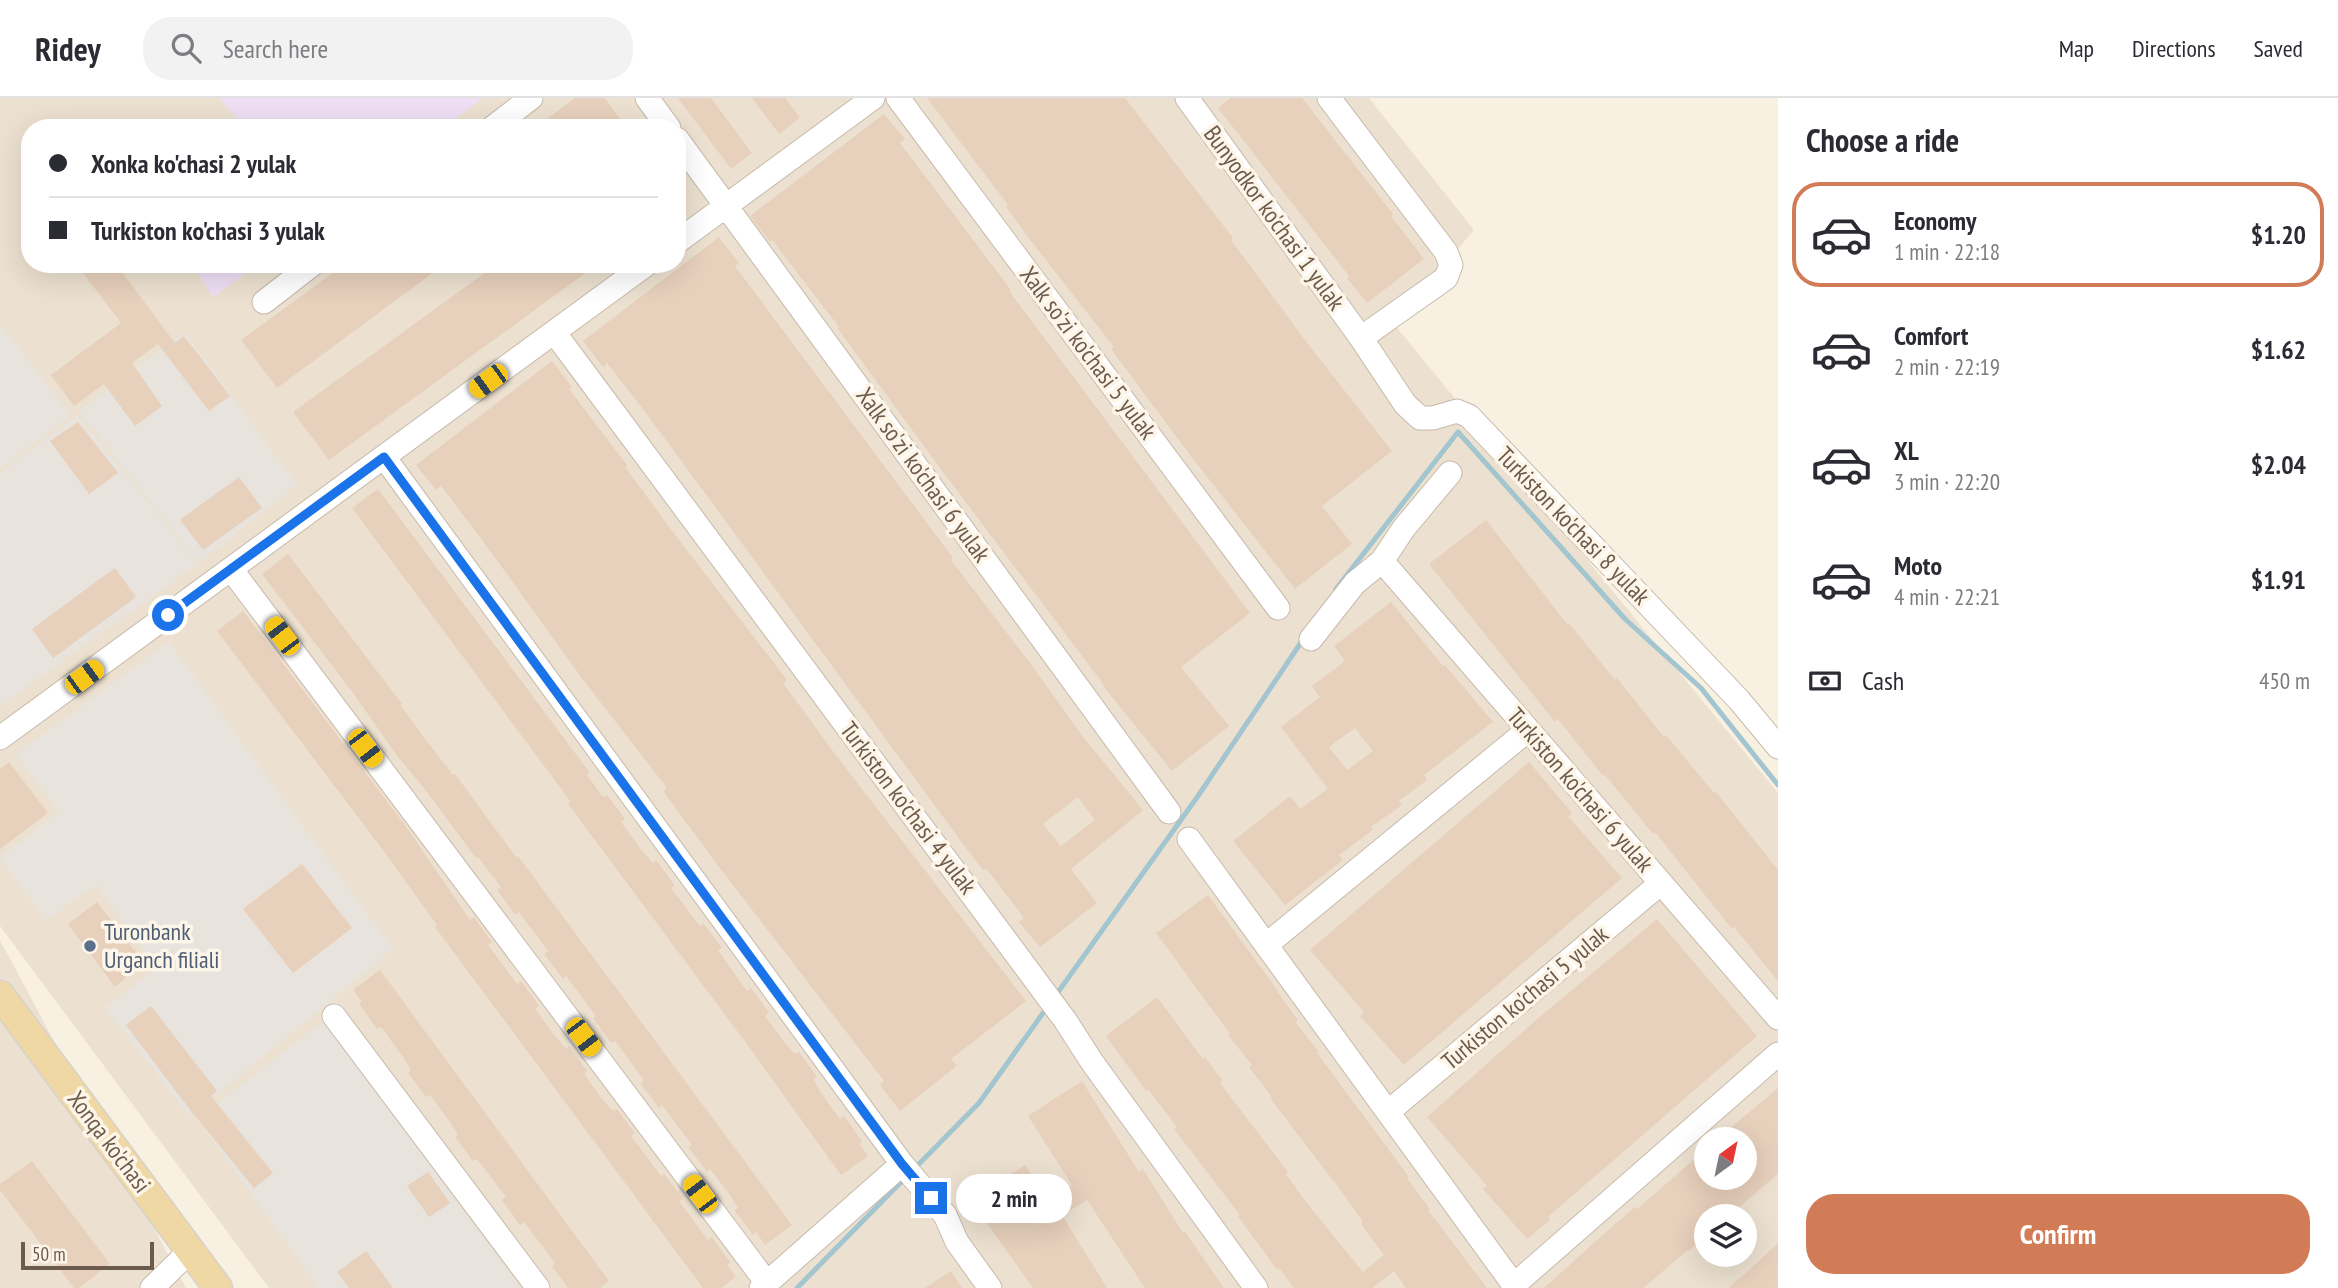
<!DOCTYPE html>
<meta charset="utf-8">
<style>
body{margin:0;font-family:"PT Sans Narrow",sans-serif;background:#f2f2f3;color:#2b2b33;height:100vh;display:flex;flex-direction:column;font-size:26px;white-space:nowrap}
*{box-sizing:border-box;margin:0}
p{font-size:23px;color:#7c7c81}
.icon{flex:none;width:38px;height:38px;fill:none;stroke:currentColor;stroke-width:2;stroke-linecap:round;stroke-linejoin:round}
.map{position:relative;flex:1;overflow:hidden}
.side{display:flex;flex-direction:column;background:#fff;width:560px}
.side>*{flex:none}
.guide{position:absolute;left:21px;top:21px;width:665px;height:154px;border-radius:28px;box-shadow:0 7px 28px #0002;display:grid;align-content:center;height:154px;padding:0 28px;background:#fff}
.needle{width:46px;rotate:33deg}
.buttons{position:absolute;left:1694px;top:1029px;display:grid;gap:14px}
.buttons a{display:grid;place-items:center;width:63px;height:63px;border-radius:50%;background:#fff;box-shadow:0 7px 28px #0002;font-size:35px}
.scale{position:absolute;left:21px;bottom:18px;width:133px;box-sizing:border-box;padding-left:7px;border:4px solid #6c5a4c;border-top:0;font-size:19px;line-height:24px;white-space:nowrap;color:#6c5a4c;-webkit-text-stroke:5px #fcf5e8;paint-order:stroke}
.end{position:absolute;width:32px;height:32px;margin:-16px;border:9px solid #1a73e8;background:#fff;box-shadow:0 0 0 4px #fff}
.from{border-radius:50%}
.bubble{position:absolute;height:49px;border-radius:24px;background:#fff;box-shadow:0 7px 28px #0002;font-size:23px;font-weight:600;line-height:49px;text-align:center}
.car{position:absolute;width:21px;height:42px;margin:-21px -10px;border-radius:9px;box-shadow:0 0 5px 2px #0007;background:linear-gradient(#f5c518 24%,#345 0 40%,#f5c518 0 76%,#345 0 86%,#f5c518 0)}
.guide b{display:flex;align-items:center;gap:24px;height:66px;font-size:26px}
.guide b+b{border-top:2px solid #e1e1e2}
.guide i{width:18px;height:18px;background:#2b2b33}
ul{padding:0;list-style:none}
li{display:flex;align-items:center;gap:21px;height:105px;margin:0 14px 10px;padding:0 14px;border:4px solid transparent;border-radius:28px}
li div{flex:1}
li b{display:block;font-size:26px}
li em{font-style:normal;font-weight:600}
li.selected{border-color:#d27b57}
li>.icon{width:63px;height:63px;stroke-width:1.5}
h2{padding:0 28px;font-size:32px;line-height:84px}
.pay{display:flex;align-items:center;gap:18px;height:77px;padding:0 28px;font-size:26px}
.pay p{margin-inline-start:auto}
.button{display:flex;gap:14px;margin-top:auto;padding:14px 28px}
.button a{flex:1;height:80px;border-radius:28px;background:#d27b57;color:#fff;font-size:28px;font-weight:600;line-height:80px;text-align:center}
header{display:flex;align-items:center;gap:42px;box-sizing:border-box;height:98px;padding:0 35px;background:#fff;border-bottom:2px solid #e1e1e2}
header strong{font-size:33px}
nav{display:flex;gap:38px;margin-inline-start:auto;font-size:24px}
.search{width:490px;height:63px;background:#f2f2f3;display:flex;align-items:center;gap:18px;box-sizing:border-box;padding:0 24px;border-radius:28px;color:#7c7c81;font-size:26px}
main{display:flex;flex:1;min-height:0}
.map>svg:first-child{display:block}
</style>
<header>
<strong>Ridey</strong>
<div class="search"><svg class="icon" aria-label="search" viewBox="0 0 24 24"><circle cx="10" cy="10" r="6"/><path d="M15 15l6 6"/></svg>Search here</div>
<nav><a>Map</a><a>Directions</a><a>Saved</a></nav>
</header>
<main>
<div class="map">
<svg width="1778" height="1190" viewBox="0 0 1778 1190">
<rect width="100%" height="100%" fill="#f8f1e2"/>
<path fill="#ece1d0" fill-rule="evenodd" d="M0,0h1369l105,132 -80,94 384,469v495h-1509l-269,-362zM30,30h647v136h-647zM1706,1041h39v39h-39zM1706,1118h39v39h-39z
M0,842l186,348h-186z"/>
<path fill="#e8e3dd" d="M0,226l71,92 -71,53z
M185,234l112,153 -98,78 -120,-152z
M78,317l119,149 -197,142v-233z
M169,544l224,307 -203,168 -85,-109 51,-40 -59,-83 -52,35 -45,-62 59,-46 -43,-58z
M323,924l198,266h-202l-122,-169z"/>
<path fill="#eedff4" d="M220,0h261l1,1 -40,29h-214l10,-8z
M191,166h67l-45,33z"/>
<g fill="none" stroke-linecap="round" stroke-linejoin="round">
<path stroke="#a2c5cf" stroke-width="5" d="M1336,491l122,-157 167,187 76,69 77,97
M1056,897l142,-199 106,-158
M915,1070l64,-65 69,-97
M797,1190l108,-110"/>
</g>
<path fill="#e7d0bc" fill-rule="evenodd" d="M575,0h30l22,30h-92z
M678,0h33l41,55 -21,16z
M752,0h33l15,20 -21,16z
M927,0h198l108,140 -2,2 80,108 81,103 -70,55 30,38 -57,45 -105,-134 -79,-106 3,-2 -83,-106 -25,-34 2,-2z
M1231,0h71l91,116 -2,2 33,43 -57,44 -20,-25 2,-2 -131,-168z
M884,16l21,25 -5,4 111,147 -2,1 241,322 -69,54 48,59 -57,45 -69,-85 1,-1 -161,-213 -105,-143 1,-2 -67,-87 -2,2 -20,-26z
M719,139l20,26 -4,3 218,292 -2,2 82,107 51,71 59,72 -72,59 26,34 -57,44 -21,-25 5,-4 -38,-50 -3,2 -20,-26 -317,-431 -39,-50 -4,4 -20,-26zM1078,699l17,23 -34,26 -18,-22z
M76,166h40l59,79 9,-7 46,60 -21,15 -51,-67 -26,19 30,43 -27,20 -31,-42 -30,22 -23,-31 70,-52z
M345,166h100l-168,124 -36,-48z
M497,166h101l-269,196 -36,-48z
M552,263l20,26 -3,2 58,76 -2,2 51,69 111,144 -4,3 52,71 191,247 -75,58 6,7 -57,45 -20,-26 4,-4 -168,-218 -53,-72 4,-3 -83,-107 -104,-144 -39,-51 -5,4 -20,-25z
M78,324l40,51 -29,21 -39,-53z
M239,379l23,31 -59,42 -23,-30z
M378,391l212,284 -3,2 16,22 4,-2 18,24 -4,3 22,30 10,11 3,-3 19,26 -4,2 29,38 3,-3 19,25 -4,2 17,24 12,17 4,-3 18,25 -4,3 20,27 10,11 4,-2 18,25 -4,2 8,14 19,26 4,-3 18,25 -3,3 9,12 -27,19 -92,-128 -181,-243 3,-2 -219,-294z
M1486,422l81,104 2,-1 46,57 2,-2 47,59 2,-2 48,58 2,-1 62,78v111l-44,-54 -2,2 -77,-97 -2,2 -48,-59 -2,1 -45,-57 -3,3 -126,-158z
M288,456l114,150 -2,1 29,39 24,31 2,-1 61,83 2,-1 274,369 -27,20 -9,-13 -3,3 -19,-25 4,-2 -8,-13 -20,-26 -3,3 -19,-25 4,-2 -30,-40 -3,3 -19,-25 4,-3 -29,-39 -4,2 -18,-25 3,-2 -30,-40 -3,3 -19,-25 4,-3 -29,-39 -4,3 -18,-25 4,-3 -23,-30 -2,1 -53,-71 -25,-30 -45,-64 -91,-119z
M115,470l21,29 -83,61 -21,-29z
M1391,504l52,64 2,-1 48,57 -69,53 3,5 -28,21 3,4 -31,22 2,3 -34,25 4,5 -58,45 -52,-64 57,-45 10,13 28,-20 -47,-62 39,-30 -8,-11 33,-25 -11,-15zM1355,630l18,23 -26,19 -18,-23z
M243,513l162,214 65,95 4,-3 18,25 -4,3 29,39 4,-3 18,25 -4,3 21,28 10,12 3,-3 18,25 -3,3 19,26 10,11 4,-2 18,24 -4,3 30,40 3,-2 19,25 -4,2 20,27 9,12 4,-3 18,25 -3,3 9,12 -15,11h-18l-268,-361 2,-2 -54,-75 -166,-219z
M9,664l39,51 -48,36v-80z
M1529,664l43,51 -4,3 54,62 -218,187 -44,-49 4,-4 -54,-62z
M302,766l50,64 -59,45 -50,-64z
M1208,797l70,96 -1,1 21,28 -3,2 24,30 -2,1 92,124 -2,1 23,31 -2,1 59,78h-81l-12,-17 -22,17h-78l-15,-20 -2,2 -39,-54 2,-1 -66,-86 3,-2 -29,-38 -2,2 -40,-55 51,-39 46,62 2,-2 18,24 -3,2 68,89 -2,2 20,28 57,70 21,-17 -23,-31 2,-2 -22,-31 -71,-93 2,-1 -23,-30 3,-2 -24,-30 2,-1 -74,-101z
M97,804l47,61 -29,24 -47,-63z
M1657,821l100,117 -209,181 2,3 -23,19 -44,-50 4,-3 -60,-69 108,-96z
M380,872l229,311 -9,7h-32l-16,-22 3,-3 -31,-41 -4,3 -18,-25 4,-3 -29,-38 -4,2 -18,-24 3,-3 -8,-12 -20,-27 -4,2 -18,-24 3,-3 -8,-13 -22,-30 -4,2 -18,-25 3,-2 -9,-12z
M151,908l66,85 -6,5 62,77 -19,15 -63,-77 -65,-86z
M1082,983l57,91 4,-3 40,64 2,-1 39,56h-79l-58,-88 -25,15 45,73h-74l-45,-63 -17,-26 54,-34 23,35 24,-15 -44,-69z
M1778,990v86l-49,42h-23v20l-17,15 -1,-1 -45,38h-99l63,-57 28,-24 2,2 69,-60v29h39v-39h-28z
M32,1063l78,103 -31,24h-5l-74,-98v-6z
M428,1074l22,31 -21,14 -22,-31z
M1778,1145v45h-50l20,-17z
M366,1153l27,37h-44l-12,-16z
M951,1173l11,17h-37z"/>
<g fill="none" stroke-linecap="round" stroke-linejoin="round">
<defs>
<path id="minor" d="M647,0l22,30
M898,0l380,510
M1187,0l174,240 44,66 15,14h13l24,-7 12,5 270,284 39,47
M1329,0l117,154 5,13 -5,13 -85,60
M492,30l39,-30
M677,41l492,673
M677,144l196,-144
M264,204l49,-38
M554,234l511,688 27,42 164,226
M384,359l518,707 43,51 12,27 33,46
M1382,463l396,457
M231,471l536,714 -6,5
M1311,541l44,-56 27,-22 22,-33 46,-55
M0,640l647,-474
M1189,741l327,449
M1266,847l262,-215
M334,918l204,272
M1388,1014l273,-229
M767,1185l135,-119
M1514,1187l264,-231
M152,1190l38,-37"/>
<path id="major" d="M0,897l218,293"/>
</defs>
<use href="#minor" stroke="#c7b9ab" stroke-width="25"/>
<use href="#major" stroke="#d6d1cd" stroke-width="31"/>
<use href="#minor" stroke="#fff" stroke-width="23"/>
<use href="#major" stroke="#efd8a3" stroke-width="28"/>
</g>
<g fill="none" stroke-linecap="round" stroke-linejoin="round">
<path stroke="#1a73e8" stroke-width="9" d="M168,517l216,-158 518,707 29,34"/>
</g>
<circle fill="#5c6f8a" stroke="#fcf5e8" stroke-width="2.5" cx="90" cy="848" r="7"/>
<g text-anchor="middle" stroke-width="7" stroke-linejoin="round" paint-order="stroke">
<g font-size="24" fill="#6c5a4c" stroke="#fcf5e8">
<text transform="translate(1274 120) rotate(54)" y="8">Bunyodkor ko'chasi 1 yulak</text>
<text transform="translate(1088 255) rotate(53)" y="8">Xalk so'zi ko'chasi 5 yulak</text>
<text transform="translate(923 377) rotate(54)" y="8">Xalk so'zi ko'chasi 6 yulak</text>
<text transform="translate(1573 428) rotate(46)" y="8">Turkiston ko'chasi 8 yulak</text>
<text transform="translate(1580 692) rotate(49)" y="8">Turkiston ko'chasi 6 yulak</text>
<text transform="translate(908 710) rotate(53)" y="8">Turkiston ko'chasi 4 yulak</text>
<text transform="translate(1525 900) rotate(-40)" y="8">Turkiston ko'chasi 5 yulak</text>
<text transform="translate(109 1044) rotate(53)" y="8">Xonqa ko'chasi</text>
</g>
<g font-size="24" fill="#4e5e75" stroke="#fcf5e8" text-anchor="start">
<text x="104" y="842">Turonbank<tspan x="104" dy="28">Urganch filiali</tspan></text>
</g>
</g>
</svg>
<div class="buttons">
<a><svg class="needle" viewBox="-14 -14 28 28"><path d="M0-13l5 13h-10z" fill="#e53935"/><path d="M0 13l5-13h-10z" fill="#7c7c81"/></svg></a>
<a><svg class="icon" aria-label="layers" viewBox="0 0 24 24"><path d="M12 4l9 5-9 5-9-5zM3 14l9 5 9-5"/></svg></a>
</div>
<div class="scale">50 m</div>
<i class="end from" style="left:168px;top:517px"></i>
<i class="end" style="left:931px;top:1100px"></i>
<div class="bubble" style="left:956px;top:1076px;width:116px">2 min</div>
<i class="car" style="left:488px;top:283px;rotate:234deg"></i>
<i class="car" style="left:282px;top:538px;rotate:323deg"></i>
<i class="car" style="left:84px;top:579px;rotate:54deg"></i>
<i class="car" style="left:365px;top:650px;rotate:143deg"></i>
<i class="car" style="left:583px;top:939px;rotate:143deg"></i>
<i class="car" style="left:700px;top:1096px;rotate:323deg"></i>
<div class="guide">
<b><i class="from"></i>Xonka ko'chasi 2 yulak</b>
<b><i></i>Turkiston ko'chasi 3 yulak</b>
</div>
</div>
<section class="side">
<h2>Choose a ride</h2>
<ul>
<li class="selected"><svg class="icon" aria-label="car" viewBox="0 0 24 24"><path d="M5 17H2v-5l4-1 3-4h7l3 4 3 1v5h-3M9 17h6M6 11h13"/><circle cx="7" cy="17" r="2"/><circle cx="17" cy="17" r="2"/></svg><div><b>Economy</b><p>1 min · 22:18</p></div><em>$1.20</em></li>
<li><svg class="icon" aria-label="car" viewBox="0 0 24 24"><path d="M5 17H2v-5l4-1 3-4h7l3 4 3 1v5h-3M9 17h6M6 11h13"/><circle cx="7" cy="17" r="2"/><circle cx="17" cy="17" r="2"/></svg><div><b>Comfort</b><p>2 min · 22:19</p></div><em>$1.62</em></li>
<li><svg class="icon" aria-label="car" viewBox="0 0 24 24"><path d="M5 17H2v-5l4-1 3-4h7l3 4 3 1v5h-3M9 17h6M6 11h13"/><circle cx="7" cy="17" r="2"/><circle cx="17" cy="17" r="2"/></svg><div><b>XL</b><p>3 min · 22:20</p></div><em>$2.04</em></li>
<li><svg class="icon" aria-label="car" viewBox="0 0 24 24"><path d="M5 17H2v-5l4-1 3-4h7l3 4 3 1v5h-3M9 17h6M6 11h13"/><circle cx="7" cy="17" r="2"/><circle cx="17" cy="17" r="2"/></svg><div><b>Moto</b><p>4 min · 22:21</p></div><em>$1.91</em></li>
</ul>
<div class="pay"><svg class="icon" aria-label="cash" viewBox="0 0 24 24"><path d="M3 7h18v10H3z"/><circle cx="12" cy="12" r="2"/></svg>Cash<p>450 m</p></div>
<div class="button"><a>Confirm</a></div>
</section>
</main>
